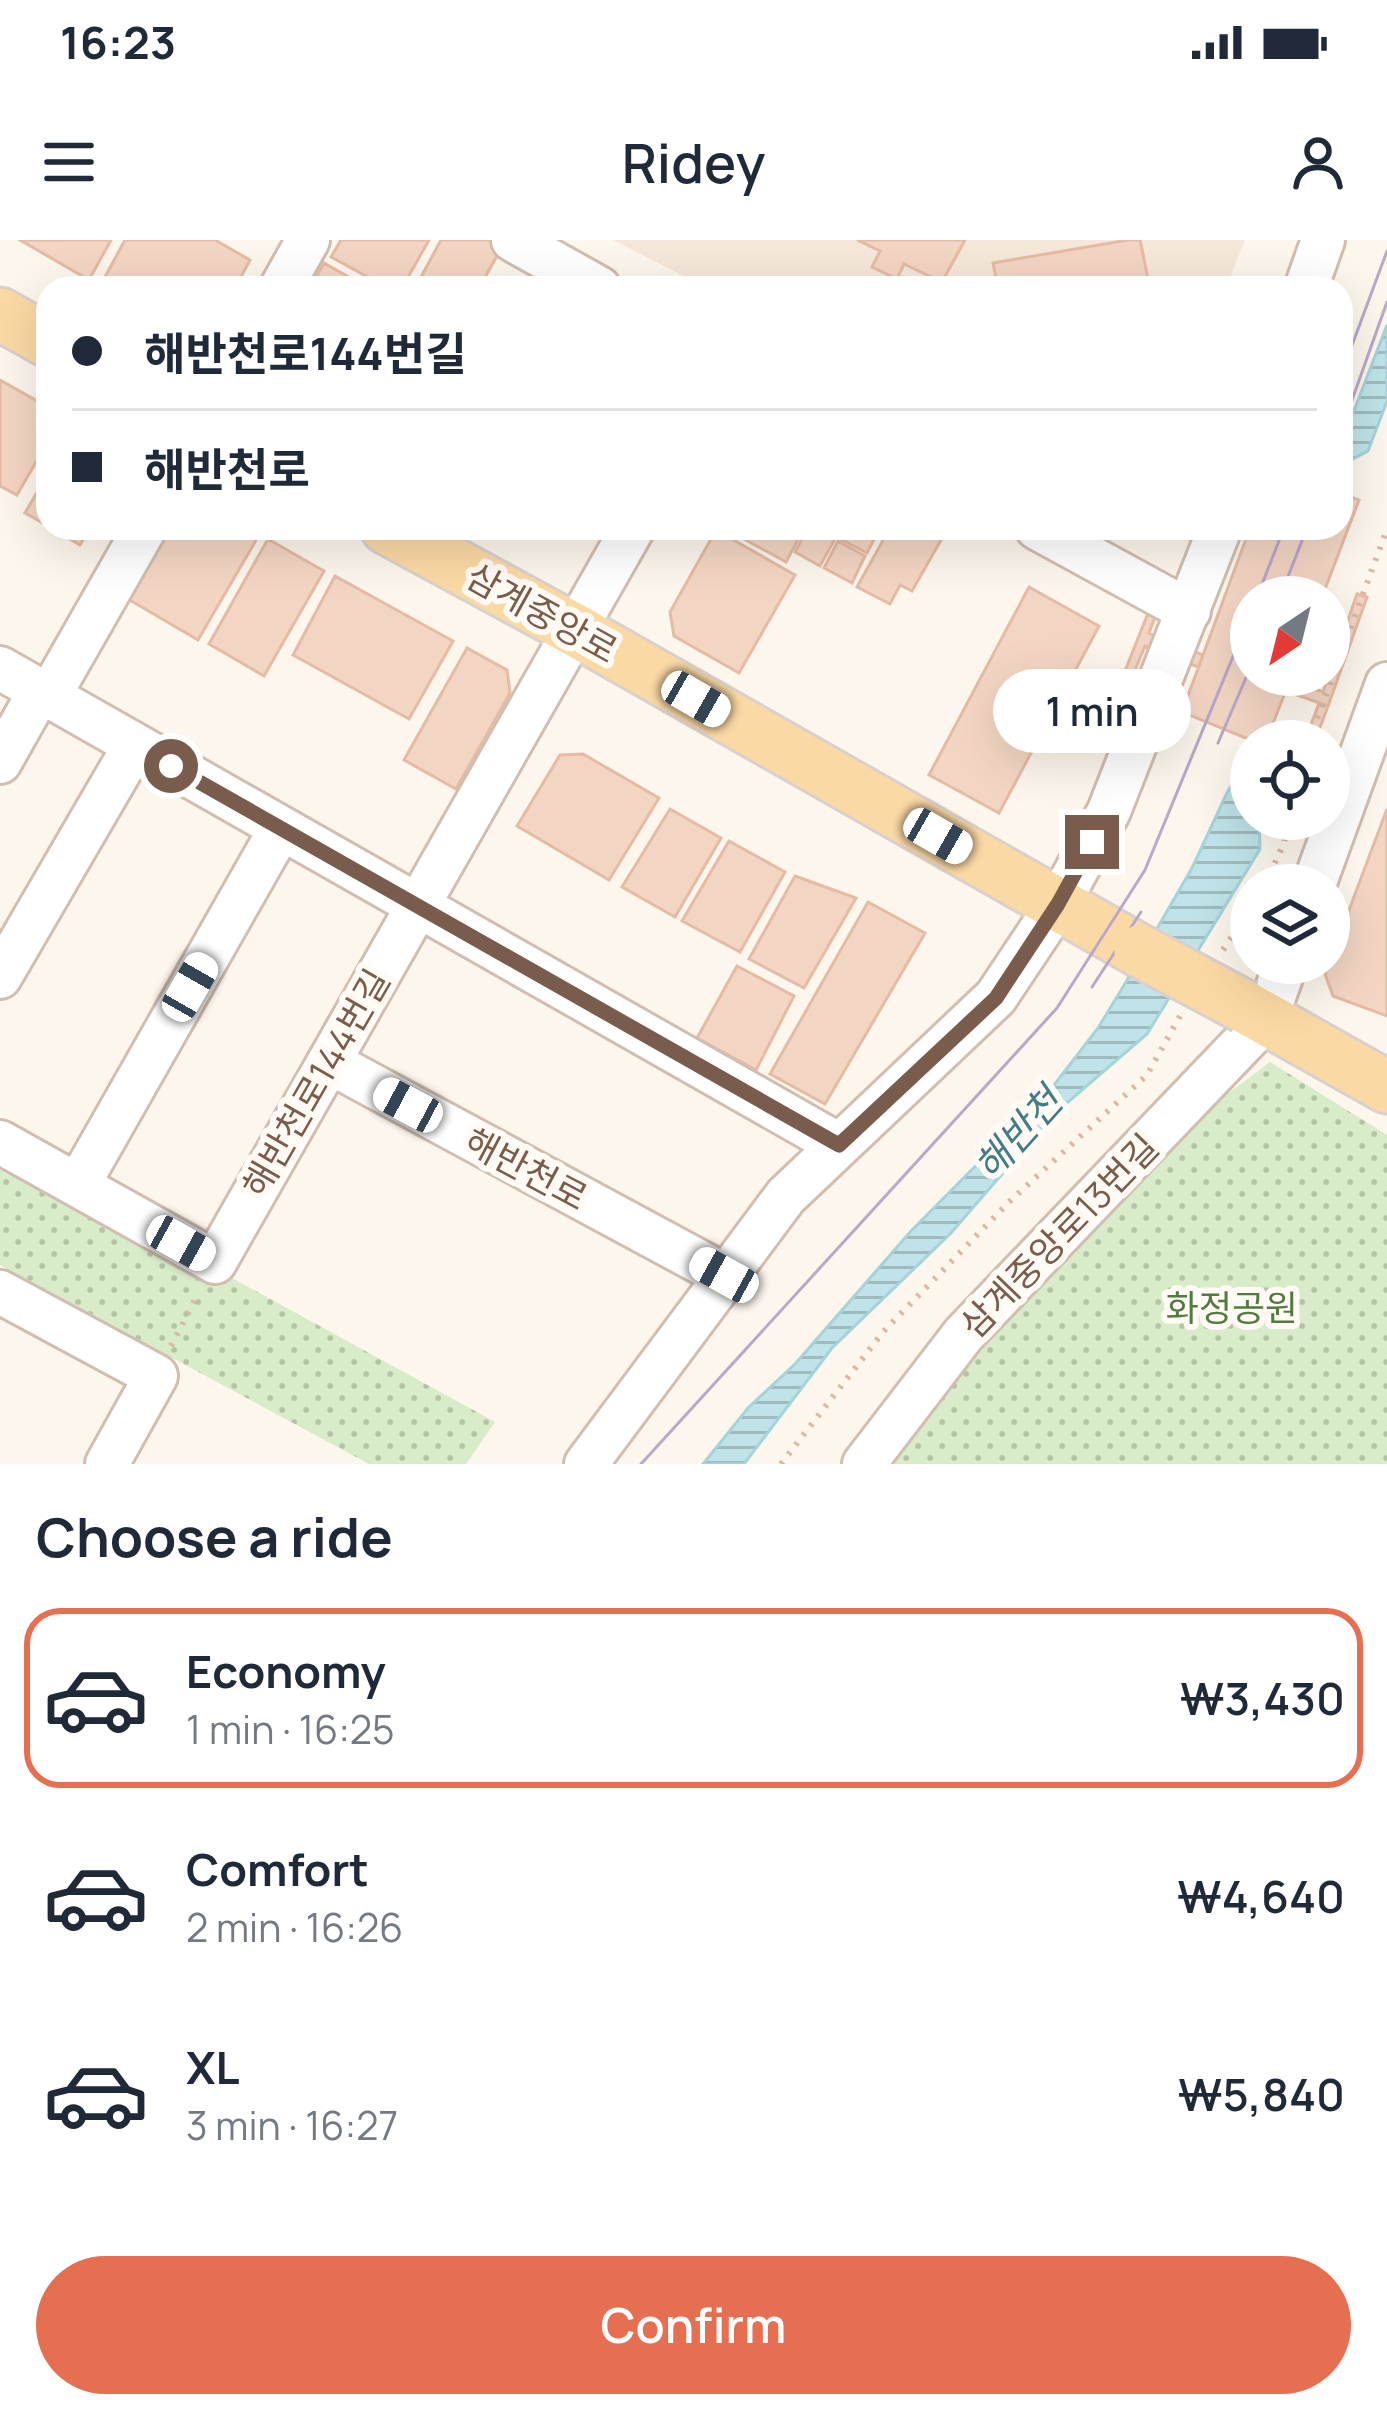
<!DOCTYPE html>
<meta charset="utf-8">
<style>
body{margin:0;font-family:Manrope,"Noto Sans KR",sans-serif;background:#f6f6f7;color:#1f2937;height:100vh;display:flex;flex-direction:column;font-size:45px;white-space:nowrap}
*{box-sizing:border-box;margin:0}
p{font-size:39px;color:#747a83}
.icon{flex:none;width:66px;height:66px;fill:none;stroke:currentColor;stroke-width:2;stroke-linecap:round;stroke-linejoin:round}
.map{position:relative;height:1224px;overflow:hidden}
.side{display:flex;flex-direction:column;background:#fff;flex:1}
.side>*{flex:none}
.hud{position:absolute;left:36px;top:36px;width:1317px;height:264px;border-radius:36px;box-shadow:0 12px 48px #0002;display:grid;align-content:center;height:264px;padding:0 36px;background:#fff}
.needle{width:78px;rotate:215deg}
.buttons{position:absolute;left:1230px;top:336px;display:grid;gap:24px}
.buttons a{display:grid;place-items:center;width:120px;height:120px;border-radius:50%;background:#fff;box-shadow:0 12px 48px #0002;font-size:60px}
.end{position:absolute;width:54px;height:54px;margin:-27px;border:15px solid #7a5c4d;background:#fff;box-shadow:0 0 0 6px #fff}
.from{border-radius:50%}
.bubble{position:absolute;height:84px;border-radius:42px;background:#fff;box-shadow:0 12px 48px #0002;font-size:39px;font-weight:600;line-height:84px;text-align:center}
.car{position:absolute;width:36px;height:72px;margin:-36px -18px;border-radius:15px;box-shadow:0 0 9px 3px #0007;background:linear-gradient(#fff 24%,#345 0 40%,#fff 0 76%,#345 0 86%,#fff 0)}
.hud b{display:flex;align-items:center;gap:42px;height:114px;font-size:45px}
.hud b+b{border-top:3px solid #e0e1e3}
.hud i{width:30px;height:30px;background:#1f2937}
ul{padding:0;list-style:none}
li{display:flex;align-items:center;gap:36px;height:180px;margin:0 24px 18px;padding:0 12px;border:6px solid transparent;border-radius:36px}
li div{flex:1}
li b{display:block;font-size:45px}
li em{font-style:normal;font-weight:600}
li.selected{border-color:#e76f51}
li>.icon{width:108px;height:108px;stroke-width:1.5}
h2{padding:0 36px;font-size:54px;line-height:144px}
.button{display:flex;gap:24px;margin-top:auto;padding:24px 36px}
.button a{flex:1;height:138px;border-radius:72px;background:#e76f51;color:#fff;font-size:48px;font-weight:600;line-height:138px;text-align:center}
.status{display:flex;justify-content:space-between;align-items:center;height:84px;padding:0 60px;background:#fff;direction:ltr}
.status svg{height:33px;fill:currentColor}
header{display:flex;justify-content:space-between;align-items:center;height:156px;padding:0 36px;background:#fff;font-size:54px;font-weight:600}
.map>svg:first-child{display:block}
</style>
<div class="status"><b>16:23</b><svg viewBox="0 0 49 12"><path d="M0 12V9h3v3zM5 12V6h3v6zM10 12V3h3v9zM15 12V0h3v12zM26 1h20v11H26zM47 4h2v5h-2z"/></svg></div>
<header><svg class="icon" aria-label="menu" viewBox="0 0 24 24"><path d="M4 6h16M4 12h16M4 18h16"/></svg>Ridey<svg class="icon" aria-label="person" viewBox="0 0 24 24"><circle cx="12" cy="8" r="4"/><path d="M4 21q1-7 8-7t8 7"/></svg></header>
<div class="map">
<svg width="1387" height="1224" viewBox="0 0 1387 1224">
<defs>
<pattern id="park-dots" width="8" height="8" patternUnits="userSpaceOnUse" patternTransform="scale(3)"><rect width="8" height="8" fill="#d8ecc9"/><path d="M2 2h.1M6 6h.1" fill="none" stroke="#b4c2a5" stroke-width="1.8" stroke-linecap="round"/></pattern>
<pattern id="water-rules" width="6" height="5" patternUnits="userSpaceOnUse" patternTransform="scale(3)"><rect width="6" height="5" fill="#bfe3e8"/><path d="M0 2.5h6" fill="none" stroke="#a0bbbe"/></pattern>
</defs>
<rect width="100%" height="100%" fill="#fdf6ec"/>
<path fill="#f5e8da" d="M613,0h632l-19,48h-519z"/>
<path fill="url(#park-dots)" d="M1270,822l117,73v329h-502l65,-89 272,-277z
M0,911l495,271 -29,42h-97l-369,-199z"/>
<path fill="url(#water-rules)" stroke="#a5d3da" stroke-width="3" d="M1387,85v76l-19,50 -19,10 -6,-22z
M1251,512v67h8l1,30 -113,185 -93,80 -103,119 -119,115 -88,116h-41l45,-56 47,-44 116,-133 137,-138 50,-65 28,-46 66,-114 35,-75z"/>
<path fill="#f3d5c3" stroke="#e6bba3" stroke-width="3" d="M20,0h91l-22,40z
M125,0h90l35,20 -15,28h-131l-4,-2z
M341,0h88l-27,48h-14l-57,-31z
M441,0h48l13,7 -23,41h-64z
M857,0h108l-23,42 -38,-18 -7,15 -25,-12 8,-16z
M1128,0h12l10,48h-152l-5,-25z
M324,23l44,25h-58z
M0,140l48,27v34l-31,54 -17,-9z
M48,233v53l-23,-13z
M1341,253l18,7 -37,97h-71v78h41l-26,66h-13l-71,-29 68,-184h91z
M51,288h39l-10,17z
M169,288h77l13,7 -61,105 -70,-41z
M724,288h80l-18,34z
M808,288h33l-21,38 -25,-14z
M844,288h36l-13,25 -28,-15z
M890,288h28l23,12 -29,51 -12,-6 -10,19 -33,-17z
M716,290l79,45 -56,98 -65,-37 -4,-24z
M268,299l56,32 -60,105 -55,-32z
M838,301l27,15 -13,27 -28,-15z
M335,336l118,65 -44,78 -116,-64z
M1029,347l70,39 -100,187 -70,-38z
M1158,348l7,3 -16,42 54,22 -5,12 -53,-21 -14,34 -8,-4z
M1357,354l10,3 -39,109 -42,-15 4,-11 33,12z
M467,408l40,22 3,23 -54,96 -52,-29z
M1319,463l9,3 -13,35h-10z
M583,514l76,44 -50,82 -92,-54 43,-71z
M670,569l51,29 -46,79 -53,-30z
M1387,569v207l-54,-20 -8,-22z
M729,601l56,31 -45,80 -58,-31z
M795,636l61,22 -52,90 -55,-29z
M868,662l57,31 -100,171 -55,-30z
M737,726l57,30 -38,74 -59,-32z"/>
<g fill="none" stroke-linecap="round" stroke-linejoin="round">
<defs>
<path id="minor" d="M513,0l86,48
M281,48l27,-48
M1306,48l17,-48
M1037,288l152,83
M0,428l839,477
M49,456l96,-168
M0,522l40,-71
M1314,645l73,-201
M0,737l135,-232
M329,822l395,213
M0,902l215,120 418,-734
M78,945l203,-357
M0,1052l156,84 -49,88
M586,1224l200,-268 210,-199 62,-93 51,-93 111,-283
M864,1224l99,-129 303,-316 20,-56"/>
<path id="major" d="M0,74l48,27
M387,288l188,102 565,321
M1245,767l142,80"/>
</defs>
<use href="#minor" stroke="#d1beb0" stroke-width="48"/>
<use href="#major" stroke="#dad1cd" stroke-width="57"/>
<path stroke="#d9b8a5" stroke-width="6" stroke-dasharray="3 9" stroke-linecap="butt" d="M1309,501l78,-212
M1265,645l19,-42 4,-24
M1223,710l28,-42
M171,1106l27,-52
M781,1224l102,-132 126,-130 138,-127 33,-59"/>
<use href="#minor" stroke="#fff" stroke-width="42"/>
<use href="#major" stroke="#fbd9a5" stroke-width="51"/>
<path stroke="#b9a8c9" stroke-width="3" d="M1341,135l46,-124
M1341,191l46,-129
M1257,357l27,-69
M1280,357l27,-69
M1218,503l33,-77
M1092,747l49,-75
M641,1224l416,-456 88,-138 106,-257"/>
<defs>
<path id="major-bridge" d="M1140,711l105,56"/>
</defs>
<use href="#major-bridge" stroke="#dad1cd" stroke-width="57" stroke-linecap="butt"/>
<use href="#major-bridge" stroke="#fbd9a5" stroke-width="51"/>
</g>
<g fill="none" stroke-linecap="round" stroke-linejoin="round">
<path stroke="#7a5c4d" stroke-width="15" d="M171,526l668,379 157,-147 62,-94 34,-62"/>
</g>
<g text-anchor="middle" stroke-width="12" stroke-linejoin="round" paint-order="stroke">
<g font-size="36" fill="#7a5c4d" stroke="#fffaf3">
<text transform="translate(542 373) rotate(29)" y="13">삼계중앙로</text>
<text transform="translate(316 843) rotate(-60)" y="13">해반천로144번길</text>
<text transform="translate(526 929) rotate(28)" y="13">해반천로</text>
<text transform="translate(1059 996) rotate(-46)" y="13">삼계중앙로13번길</text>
</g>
<g font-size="36" fill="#537a41" stroke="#fffaf3">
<text x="1232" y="1081">화정공원</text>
</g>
<g font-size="39" font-style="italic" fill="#437c86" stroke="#fffaf3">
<text transform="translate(1018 894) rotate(-48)" y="14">해반천</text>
</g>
</g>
</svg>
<div class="buttons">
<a><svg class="needle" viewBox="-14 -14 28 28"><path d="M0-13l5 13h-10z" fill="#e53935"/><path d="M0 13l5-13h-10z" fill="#747a83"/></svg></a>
<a><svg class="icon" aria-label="locate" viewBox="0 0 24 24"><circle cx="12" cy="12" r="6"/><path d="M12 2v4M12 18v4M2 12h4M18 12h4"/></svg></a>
<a><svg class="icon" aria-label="layers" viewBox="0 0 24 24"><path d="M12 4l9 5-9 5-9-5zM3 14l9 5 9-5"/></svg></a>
</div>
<i class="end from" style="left:171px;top:526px"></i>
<i class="end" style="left:1092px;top:602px"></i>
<div class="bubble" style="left:993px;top:429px;width:198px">1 min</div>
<i class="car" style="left:696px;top:459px;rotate:120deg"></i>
<i class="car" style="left:938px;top:596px;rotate:120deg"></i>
<i class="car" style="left:190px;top:747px;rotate:30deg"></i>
<i class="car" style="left:408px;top:865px;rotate:298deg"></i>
<i class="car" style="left:181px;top:1003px;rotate:119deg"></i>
<i class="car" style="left:724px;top:1035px;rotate:299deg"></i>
<div class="hud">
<b><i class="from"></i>해반천로144번길</b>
<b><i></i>해반천로</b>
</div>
</div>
<section class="side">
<h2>Choose a ride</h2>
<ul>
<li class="selected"><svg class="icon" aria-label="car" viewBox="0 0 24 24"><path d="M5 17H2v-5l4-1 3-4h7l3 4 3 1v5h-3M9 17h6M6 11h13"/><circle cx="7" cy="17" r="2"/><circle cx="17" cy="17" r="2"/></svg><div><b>Economy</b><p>1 min · 16:25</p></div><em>₩3,430</em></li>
<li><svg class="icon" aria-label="car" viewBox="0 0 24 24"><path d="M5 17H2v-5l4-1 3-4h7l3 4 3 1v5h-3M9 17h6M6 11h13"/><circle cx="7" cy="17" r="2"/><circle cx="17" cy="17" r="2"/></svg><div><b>Comfort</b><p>2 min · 16:26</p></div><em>₩4,640</em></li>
<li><svg class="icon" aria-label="car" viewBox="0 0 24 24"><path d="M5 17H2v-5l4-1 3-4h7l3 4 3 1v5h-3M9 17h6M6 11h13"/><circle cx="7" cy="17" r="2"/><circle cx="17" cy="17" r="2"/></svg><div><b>XL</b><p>3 min · 16:27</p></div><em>₩5,840</em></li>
</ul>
<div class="button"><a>Confirm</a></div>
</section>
